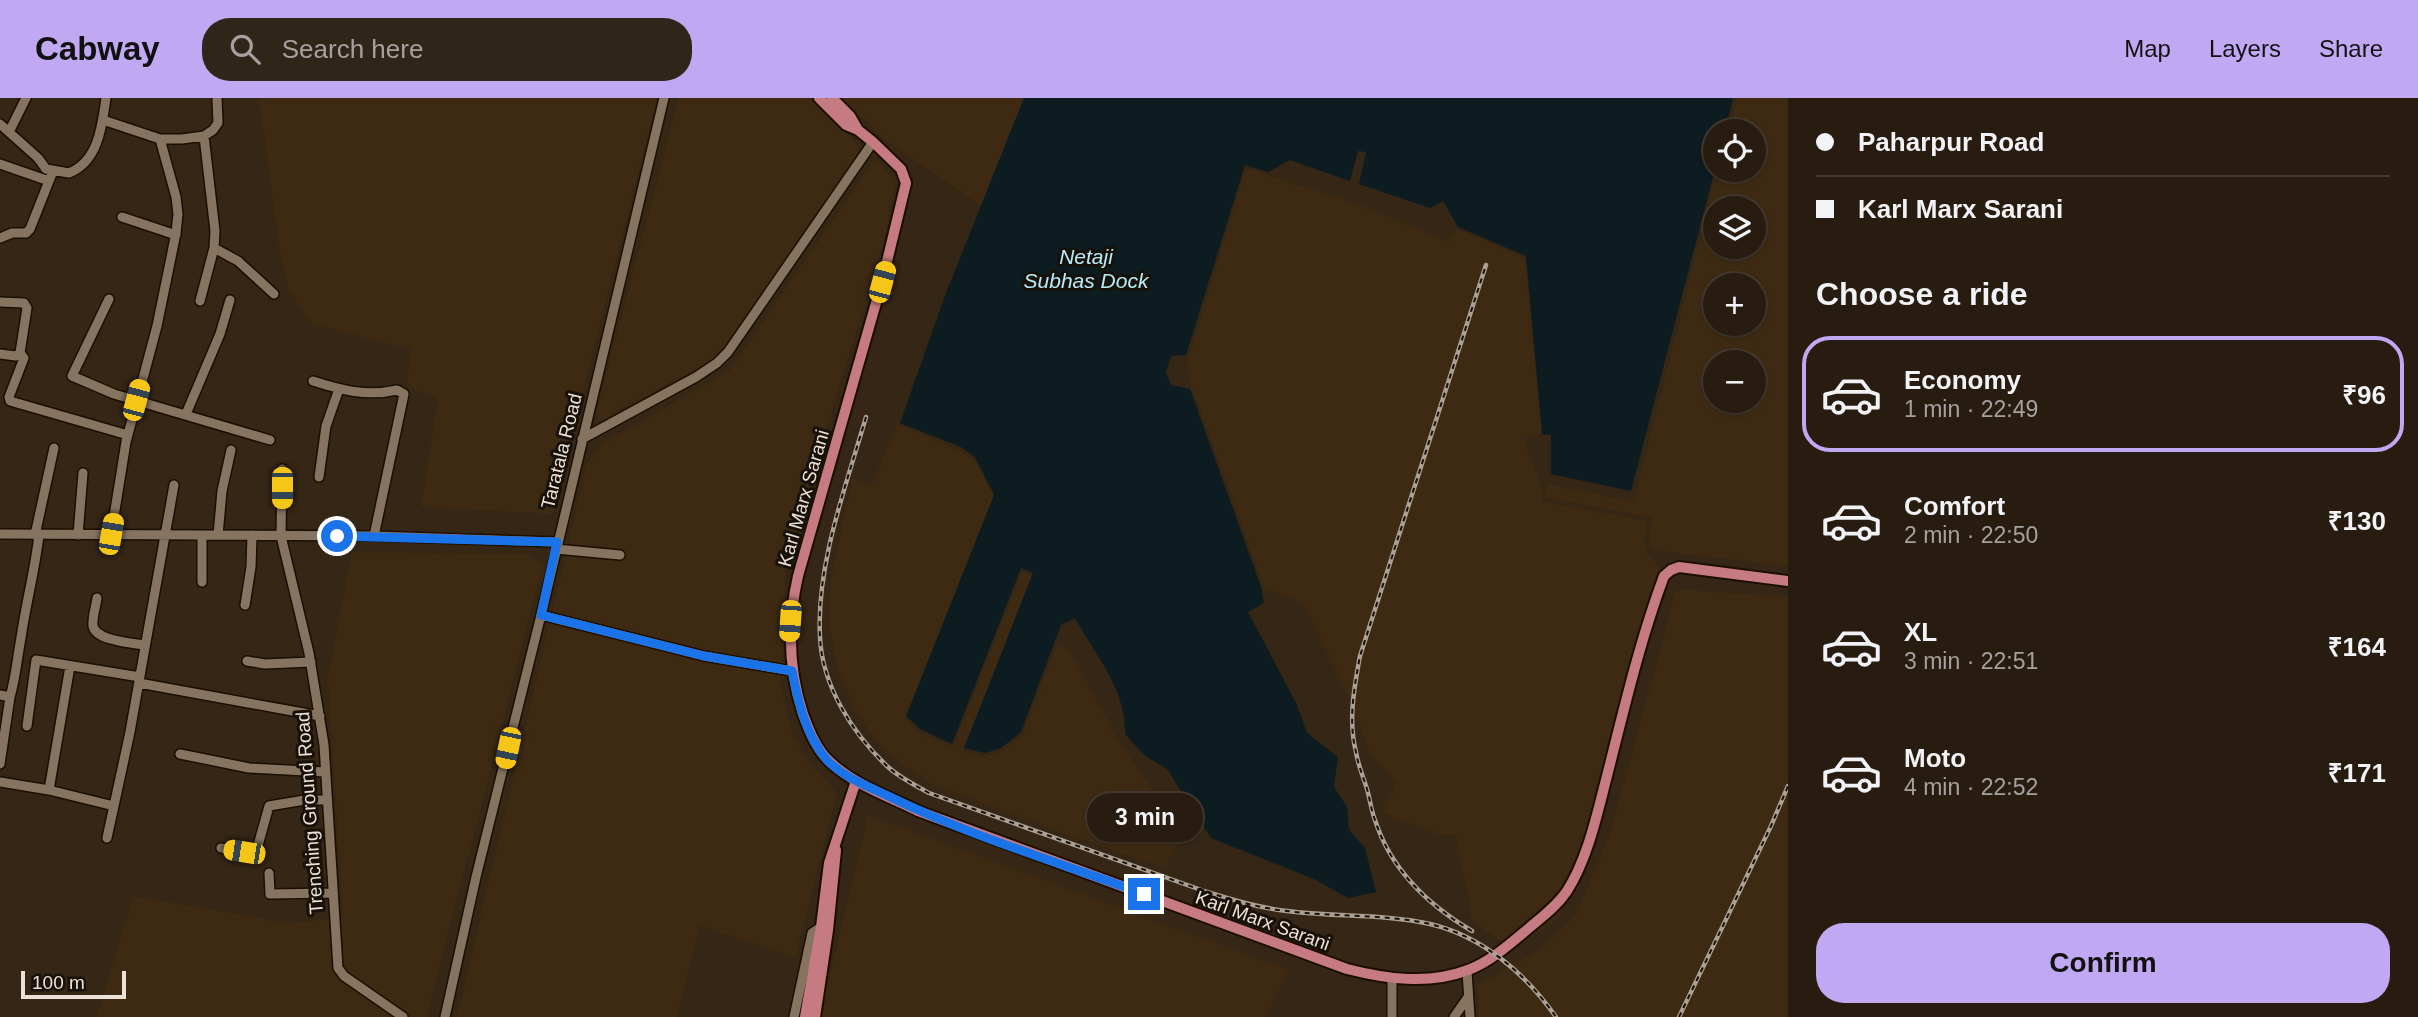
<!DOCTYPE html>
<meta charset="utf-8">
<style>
body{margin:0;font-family:Helvetica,sans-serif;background:#302519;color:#f1f3f6;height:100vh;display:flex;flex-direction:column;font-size:26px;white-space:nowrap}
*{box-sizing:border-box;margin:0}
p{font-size:23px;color:#a5a19f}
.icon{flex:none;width:38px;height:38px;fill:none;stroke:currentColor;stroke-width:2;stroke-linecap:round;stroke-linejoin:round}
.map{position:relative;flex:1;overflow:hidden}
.drawer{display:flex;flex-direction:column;background:#281c10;width:630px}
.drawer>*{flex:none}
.banner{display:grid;align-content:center;height:154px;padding:0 28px;background:#281c10}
.buttons{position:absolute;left:1703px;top:21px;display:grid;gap:14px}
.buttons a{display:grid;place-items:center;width:63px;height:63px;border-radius:50%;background:#281c10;box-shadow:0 2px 5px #0004,0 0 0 2px #443a30;font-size:35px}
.scale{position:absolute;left:21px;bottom:18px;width:105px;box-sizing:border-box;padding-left:7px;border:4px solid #ebe1d6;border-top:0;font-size:19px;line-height:24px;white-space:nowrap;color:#ebe1d6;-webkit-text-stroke:5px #181109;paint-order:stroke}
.end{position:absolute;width:32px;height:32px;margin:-16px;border:9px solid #1a73e8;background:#fff;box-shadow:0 0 0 4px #fff}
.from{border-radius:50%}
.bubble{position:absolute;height:49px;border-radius:24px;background:#281c10;box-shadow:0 2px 5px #0004,0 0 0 2px #443a30;font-size:23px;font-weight:600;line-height:49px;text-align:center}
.car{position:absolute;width:21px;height:42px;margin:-21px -10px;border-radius:9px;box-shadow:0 0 5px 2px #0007;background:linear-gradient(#f5c518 24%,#345 0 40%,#f5c518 0 76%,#345 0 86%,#f5c518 0)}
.banner b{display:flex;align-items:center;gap:24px;height:66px;font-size:26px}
.banner b+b{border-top:2px solid #443a30}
.banner i{width:18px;height:18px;background:#f1f3f6}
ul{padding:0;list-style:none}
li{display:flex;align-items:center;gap:21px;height:116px;margin:0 14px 10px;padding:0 14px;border:4px solid transparent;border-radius:28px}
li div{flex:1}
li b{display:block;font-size:26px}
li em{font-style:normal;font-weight:600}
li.current{border-color:#c0a8f3}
li>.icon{width:63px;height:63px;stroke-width:1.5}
h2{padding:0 28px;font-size:32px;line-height:84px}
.cta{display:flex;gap:14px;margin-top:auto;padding:14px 28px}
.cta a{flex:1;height:80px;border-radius:28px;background:#c0a8f3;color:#111;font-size:28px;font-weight:600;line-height:80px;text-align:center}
header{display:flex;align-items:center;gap:42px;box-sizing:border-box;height:98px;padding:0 35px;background:#c0a8f3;color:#111}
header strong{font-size:33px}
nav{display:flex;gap:38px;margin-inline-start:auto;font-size:24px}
.search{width:490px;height:63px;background:#302519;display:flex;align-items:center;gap:18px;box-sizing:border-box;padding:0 24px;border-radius:28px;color:#a5a19f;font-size:26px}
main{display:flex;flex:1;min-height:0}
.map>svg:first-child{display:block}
</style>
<header>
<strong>Cabway</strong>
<div class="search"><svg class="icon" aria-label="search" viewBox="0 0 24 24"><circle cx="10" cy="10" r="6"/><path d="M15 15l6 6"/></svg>Search here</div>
<nav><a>Map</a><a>Layers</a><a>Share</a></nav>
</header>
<main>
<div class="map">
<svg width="1788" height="919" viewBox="0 0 1788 919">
<rect width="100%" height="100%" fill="#352615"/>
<path fill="#3e2a13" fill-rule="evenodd" d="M259,0h398l-105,416 -131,-7 17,-108 -31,-13 3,-37 -98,-25 -24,-36 -8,-36z
M679,0h130l53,51 -143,208 -122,65v-12z
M843,0h181l-43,108 -97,-67z
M1737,0h51v468l-137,-16 -2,-9 3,-23 -108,-21 4,-13 86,18 83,-332h37v-39h-27zM1715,110h39v39h-39zM1715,187h39v39h-39zM1715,264h39v39h-39z
M875,61l20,21 -8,51 -101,330 -6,121 11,48 18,32 28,31 -42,164 -95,-31 -23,91h-220l130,-554 15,-19 127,-73z
M1246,70l114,37 88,36 9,-12 68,29 17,175 -18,6 19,52 -1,10 105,20 -3,21 2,8 15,20 -3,3 -61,268 -38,77 -46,32 -42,-30v-12l-16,-74 -15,1 -57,-22 14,-31 -26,-27 -22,-58 -46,-94 -39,-15 -72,-201 -5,-22 2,-9z
M897,326l62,26 16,10 19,37 -88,222 14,14 33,14 69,-176 10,4 -68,176 22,6 16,-6 20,-16 35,-91 12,5 51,94 64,90 -20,34 -110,-37 -120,-45 -35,-23 -22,-20 -21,-31 -18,-41 -8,-40 1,-50 21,-102 20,7z
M352,454l176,2 15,10 -116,453h-330l36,-121 154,27 56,-5 -15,-241z
M1689,492l99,7v420h-309l-2,-32 59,-33 41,-39 34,-82 65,-240z
M868,717l421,155 -23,47h-446z"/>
<path fill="#0c1c21" d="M1024,0h709l-8,33h-10v38l-84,322 -80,-17v-39l-9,-1 -16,-178 -68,-29 -15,-26 -13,7 -71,-24 7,-32 -8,-1 -8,30 -60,-21 -22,12 -23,-7 -59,190 -15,1 -5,16 5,13 19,4 71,198 3,16 -16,9 48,91 11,30 31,24 -4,30 13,20 2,23 16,18 11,44 -28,6 -34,-19 -103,-41 -44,-69 -23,-14 -19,-21c2,-43 -30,-80 -50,-116l-14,7 -40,107 -20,16 -16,5 -21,-5 69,-175 -12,-5 -69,176 -32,-15 -14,-13 88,-221 -19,-38 -14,-10 -61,-24 46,-130z"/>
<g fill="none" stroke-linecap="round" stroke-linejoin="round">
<defs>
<path id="minor" d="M103,22l57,19h22l22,-3 9,-6 5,-7 -1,-25
M0,26l38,34 8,11 23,4c30,-12 33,-48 37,-75
M9,34l17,-34
M0,66l49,17
M122,119l54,18
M0,140l12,-5h14l4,-4 23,-58
M214,150l24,13 36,33
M109,201l-37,77 42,18 156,46
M200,203l14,-53 1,-17 -11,-95
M0,204l24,1 3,5 -7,45 -4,3 -16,-2
M20,255l4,5 -15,39 1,4 118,34
M313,283c28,9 54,16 84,9l7,4 -30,142
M186,316l34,-80 10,-34
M582,341l114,-62 21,-14 11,-11 145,-210
M282,371l-1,67 28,117 15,92 14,223 6,8 59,41
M319,379l7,-51 13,-37
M0,436l374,2 183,6
M35,437l19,-87
M78,437l5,-62
M111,437l15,-93 31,-116 19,-93 2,-19 -2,-17 -16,-58
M218,437l4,-44 9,-41
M556,451l64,6
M202,484v-47
M97,500c-1,8 -5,20 -4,28 3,15 39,17 51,19
M245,507l6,-38 1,-32
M541,517l163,41 88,15
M247,563l18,3 46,-2
M139,585l181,33
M0,597l10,2c6,-20 7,-39 11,-59 5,-35 14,-68 18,-103
M27,628l9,-66 104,17
M180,656l69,14 76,4
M0,666l10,-67
M0,684l49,8 65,16
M49,692l21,-124
M107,740l23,-106 44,-247
M221,750l23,4 13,-3 12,-43 36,-6h21
M269,775l1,21 62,-1
M1467,873l3,46
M1392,880v39
M445,919l31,-140 65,-262 123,-517
M794,919l18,-84 9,-6
M1454,919l14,-20"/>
<path id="major" d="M819,0l27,27 12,5 15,12 28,27 5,14 -24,99 -84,294c-11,48 -10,92 5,138 6,16 13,35 26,47 24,23 59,35 89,50l429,158c39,10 82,16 121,1 22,-8 43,-27 61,-42 13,-11 28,-22 38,-37 21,-33 30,-77 40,-115 17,-67 33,-136 57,-200l7,-6 8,-3 109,14
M832,0l18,18 8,14
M805,919l16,-90 8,-64 27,-82
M815,919l13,-87 8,-80"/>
</defs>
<use href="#minor" stroke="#1c0f01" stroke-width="12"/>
<use href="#major" stroke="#1c0f01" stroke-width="14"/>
<use href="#minor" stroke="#867461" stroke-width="9"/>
<use href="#major" stroke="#c67b83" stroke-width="10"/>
<defs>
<path id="rail" d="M866,319c-20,69 -50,148 -46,220 2,49 33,97 68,130 12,11 27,18 41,26l275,98c28,9 55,17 83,20 45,6 100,3 143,13 52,12 96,50 126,93
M1472,833c-44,-26 -81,-61 -97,-111 -4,-10 -5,-21 -8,-31 -4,-13 -9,-24 -11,-37 -8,-31 -2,-64 4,-96l126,-391
M1679,919l92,-191 17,-40"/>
</defs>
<use href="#rail" stroke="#aba093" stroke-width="4.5"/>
<use href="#rail" stroke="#181109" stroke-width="2" stroke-dasharray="5" stroke-linecap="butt"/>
</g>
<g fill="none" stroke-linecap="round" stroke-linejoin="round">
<path stroke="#1a73e8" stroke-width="9" d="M337,438l220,6 -16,73 163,41 88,15c6,30 14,65 35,89 15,16 39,26 59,35 83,41 172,67 258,99"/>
</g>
<g text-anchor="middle" stroke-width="6" stroke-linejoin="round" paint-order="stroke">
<g font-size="19" fill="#ebe1d6" stroke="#181109">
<text transform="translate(561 353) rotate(-76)" y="7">Taratala Road</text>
<text transform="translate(803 400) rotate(-74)" y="7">Karl Marx Sarani</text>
<text transform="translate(309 715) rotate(-94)" y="7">Trenching Ground Road</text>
<text transform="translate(1263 822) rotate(20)" y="7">Karl Marx Sarani</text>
</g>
<g font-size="21" font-style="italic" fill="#b5ebfa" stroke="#181109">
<text x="1086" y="166">Netaji<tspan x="1086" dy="24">Subhas Dock</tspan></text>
</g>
</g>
</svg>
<div class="buttons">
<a><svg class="icon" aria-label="locate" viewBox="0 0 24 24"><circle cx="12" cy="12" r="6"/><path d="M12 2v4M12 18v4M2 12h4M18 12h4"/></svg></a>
<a><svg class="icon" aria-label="layers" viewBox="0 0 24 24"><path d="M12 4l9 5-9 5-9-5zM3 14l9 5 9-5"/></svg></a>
<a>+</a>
<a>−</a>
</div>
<div class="scale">100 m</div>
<i class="end from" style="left:337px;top:438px"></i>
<i class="end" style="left:1144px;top:796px"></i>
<div class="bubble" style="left:1087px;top:695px;width:116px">3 min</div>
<i class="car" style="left:882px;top:184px;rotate:15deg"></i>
<i class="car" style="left:136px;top:302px;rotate:15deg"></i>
<i class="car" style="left:282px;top:390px;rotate:180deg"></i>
<i class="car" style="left:111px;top:436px;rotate:10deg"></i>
<i class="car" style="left:790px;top:523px;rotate:184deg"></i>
<i class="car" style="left:508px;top:650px;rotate:192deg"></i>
<i class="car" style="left:244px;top:754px;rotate:279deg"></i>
</div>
<section class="drawer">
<div class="banner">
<b><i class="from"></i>Paharpur Road</b>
<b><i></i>Karl Marx Sarani</b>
</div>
<h2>Choose a ride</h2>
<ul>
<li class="current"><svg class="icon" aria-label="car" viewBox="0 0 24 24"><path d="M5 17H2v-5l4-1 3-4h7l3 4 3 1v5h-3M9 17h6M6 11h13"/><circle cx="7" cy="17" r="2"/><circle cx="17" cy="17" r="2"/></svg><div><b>Economy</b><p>1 min · 22:49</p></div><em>₹96</em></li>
<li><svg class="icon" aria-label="car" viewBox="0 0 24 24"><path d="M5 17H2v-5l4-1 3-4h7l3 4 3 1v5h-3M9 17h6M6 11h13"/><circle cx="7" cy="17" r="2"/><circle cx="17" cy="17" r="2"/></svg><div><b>Comfort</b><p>2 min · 22:50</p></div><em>₹130</em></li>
<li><svg class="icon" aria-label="car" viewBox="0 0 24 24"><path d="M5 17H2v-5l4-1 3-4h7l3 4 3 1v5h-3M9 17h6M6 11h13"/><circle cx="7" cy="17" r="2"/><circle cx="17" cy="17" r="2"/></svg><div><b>XL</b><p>3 min · 22:51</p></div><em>₹164</em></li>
<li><svg class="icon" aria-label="car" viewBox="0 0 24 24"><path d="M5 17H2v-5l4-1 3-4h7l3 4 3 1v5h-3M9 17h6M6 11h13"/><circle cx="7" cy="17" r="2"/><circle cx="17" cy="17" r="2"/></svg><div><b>Moto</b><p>4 min · 22:52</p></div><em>₹171</em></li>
</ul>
<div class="cta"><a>Confirm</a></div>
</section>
</main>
